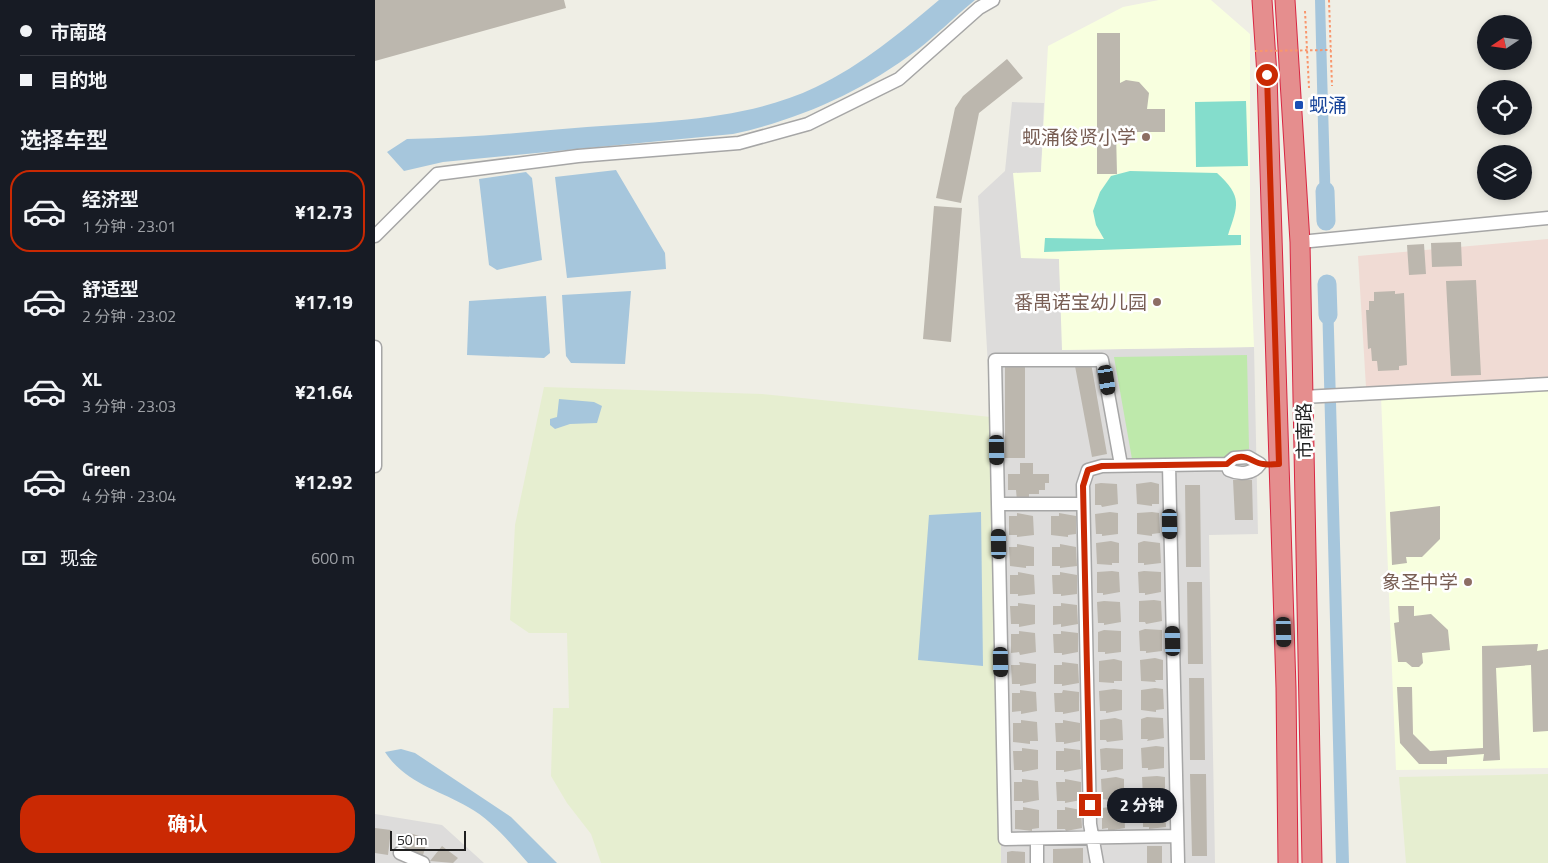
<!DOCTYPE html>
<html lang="zh">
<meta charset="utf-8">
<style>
body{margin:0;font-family:"Titillium Web","Noto Sans SC",sans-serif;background:#20242c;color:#f1f3f6;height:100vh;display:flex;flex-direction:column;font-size:19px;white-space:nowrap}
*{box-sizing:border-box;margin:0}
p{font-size:16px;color:#9ea1a6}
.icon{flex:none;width:28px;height:28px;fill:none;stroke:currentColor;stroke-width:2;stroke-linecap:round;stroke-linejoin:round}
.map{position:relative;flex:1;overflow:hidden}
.sheet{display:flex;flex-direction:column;background:#171b24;width:375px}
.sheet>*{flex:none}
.top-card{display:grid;align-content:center;height:110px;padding:0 20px;background:#171b24}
.needle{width:32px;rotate:257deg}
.buttons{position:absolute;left:1102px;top:15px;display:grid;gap:10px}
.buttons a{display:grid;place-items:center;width:55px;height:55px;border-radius:50%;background:#171b24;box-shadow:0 2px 8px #0003;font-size:25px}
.scale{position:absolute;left:15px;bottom:12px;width:76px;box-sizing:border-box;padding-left:5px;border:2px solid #1f1f1f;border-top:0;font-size:14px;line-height:18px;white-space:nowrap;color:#1f1f1f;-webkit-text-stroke:4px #fff;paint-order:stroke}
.end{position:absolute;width:22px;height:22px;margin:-11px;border:6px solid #ca2903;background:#fff;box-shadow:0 0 0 2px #fff}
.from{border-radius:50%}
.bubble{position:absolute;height:35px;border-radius:18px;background:#171b24;box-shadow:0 2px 8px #0003;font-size:16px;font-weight:700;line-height:35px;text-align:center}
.car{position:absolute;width:15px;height:30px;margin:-15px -8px;border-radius:6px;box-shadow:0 0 4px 1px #0007;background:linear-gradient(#222 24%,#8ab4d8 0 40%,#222 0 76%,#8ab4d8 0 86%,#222 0)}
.top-card b{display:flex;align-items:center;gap:18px;height:48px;font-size:19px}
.top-card b+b{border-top:1px solid #363941}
.top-card i{width:12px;height:12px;background:#f1f3f6}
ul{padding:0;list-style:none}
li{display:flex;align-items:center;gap:15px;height:82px;margin:0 10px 8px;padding:0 10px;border:2px solid transparent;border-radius:20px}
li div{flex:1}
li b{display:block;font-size:19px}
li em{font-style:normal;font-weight:700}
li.active{border-color:#ca2903}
li>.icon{width:45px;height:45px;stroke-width:1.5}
h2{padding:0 20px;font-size:22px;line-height:60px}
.pay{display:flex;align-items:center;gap:12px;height:55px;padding:0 20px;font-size:19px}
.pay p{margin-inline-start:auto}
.cta{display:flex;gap:10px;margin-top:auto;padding:10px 20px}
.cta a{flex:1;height:58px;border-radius:20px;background:#ca2903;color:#fff;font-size:20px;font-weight:700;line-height:58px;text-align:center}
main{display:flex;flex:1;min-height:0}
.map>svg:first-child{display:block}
</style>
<main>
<section class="sheet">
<div class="top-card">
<b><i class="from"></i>市南路</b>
<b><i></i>目的地</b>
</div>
<h2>选择车型</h2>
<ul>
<li class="active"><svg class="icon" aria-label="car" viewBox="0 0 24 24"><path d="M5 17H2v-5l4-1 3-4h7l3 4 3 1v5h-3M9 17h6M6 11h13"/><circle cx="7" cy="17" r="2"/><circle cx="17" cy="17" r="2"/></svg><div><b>经济型</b><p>1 分钟 · 23:01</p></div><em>¥12.73</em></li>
<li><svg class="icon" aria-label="car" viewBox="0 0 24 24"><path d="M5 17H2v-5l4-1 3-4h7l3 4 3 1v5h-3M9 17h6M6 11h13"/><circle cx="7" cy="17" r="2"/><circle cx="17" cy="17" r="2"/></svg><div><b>舒适型</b><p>2 分钟 · 23:02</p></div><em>¥17.19</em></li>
<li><svg class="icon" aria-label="car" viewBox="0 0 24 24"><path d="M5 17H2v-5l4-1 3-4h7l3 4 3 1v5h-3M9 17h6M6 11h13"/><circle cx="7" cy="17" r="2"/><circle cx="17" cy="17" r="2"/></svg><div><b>XL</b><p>3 分钟 · 23:03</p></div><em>¥21.64</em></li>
<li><svg class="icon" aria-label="car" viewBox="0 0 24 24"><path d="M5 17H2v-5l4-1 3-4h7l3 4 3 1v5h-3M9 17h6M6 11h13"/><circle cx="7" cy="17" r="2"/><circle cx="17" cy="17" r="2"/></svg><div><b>Green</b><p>4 分钟 · 23:04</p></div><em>¥12.92</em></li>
</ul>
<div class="pay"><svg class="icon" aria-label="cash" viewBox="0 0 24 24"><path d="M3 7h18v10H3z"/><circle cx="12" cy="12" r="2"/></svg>现金<p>600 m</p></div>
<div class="cta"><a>确认</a></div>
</section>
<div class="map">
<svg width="1173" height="863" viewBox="0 0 1173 863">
<rect width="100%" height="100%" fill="#efeee5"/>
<path fill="#dddcdb" d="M637,102l32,1 -3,69 -28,1 46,85 4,92 191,-3 4,187 -49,1 6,328h-214l-10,-446 -13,-221 27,-25z
M0,814l67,11 42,38h-109z"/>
<path fill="#f0dbd4" d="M1173,239v138l-182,10 -8,-131z"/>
<path fill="#f8ffdf" d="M784,0h52l39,34v214l4,99 -192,3 -3,-91 -38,-1 -8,-85 28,-1 7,-126 75,-39z
M1173,387v381l-152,2 -15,-374z"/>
<path fill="#e6eed0" d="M169,387l218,7 229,23 10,446h-400l-10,-29 -24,-31 -16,-27 2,-68h16l-2,-75h-38l-19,-13 5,-95z
M1173,774v89h-142l-7,-86z"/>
<path fill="#bee9ab" d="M872,355l2,94 -21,5 -4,5h-92l-18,-102z"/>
<path fill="#84ddcc" d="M871,101l2,65 -52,1 -1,-65z
M755,171l87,2c26,24 21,32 11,62h13v10l-197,7 1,-14 59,1 -8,-14 -3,-14 7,-19 11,-16z"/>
<path fill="#a6c6dc" d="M564,0h36c-20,16 -38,35 -58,50 -56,42 -116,69 -184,84l-290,28 -39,9 -17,-19 20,-13c60,-1 120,-7 180,-12 77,-6 158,-6 229,-40 46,-22 85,-55 123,-87z
M940,0h10l6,211 -5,5 -6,-6z
M241,170l49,83 1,16 -99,9 -12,-101z
M151,172l6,6 10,82 -45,10 -8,-5 -10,-86z
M953,290l5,6 16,567h-13l-14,-564z
M256,291l-6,73 -54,-1 -5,-7 -4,-61z
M171,296l4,57 -6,5 -77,-3 2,-54z
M184,399l35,3 8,4 -5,17 -27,1 -15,5 -5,-4v-6l7,-2z
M606,512l2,154 -65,-6 11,-145z
M26,749l14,4 96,64 46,46h-29c-18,-20 -36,-43 -60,-56 -29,-17 -63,-24 -83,-55z"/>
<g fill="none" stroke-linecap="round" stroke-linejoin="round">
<path stroke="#a6c6dc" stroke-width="19" d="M950,191l1,30
M952,284l1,31"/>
</g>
<path fill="#bcb7ae" d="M0,0h189l2,8 -191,53z
M722,33h23v50l6,-3 13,2 10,11 -2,16h18v23h-49l1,42h-20z
M632,59l16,19 -44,35 -18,90 -25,-5 19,-90 8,-12z
M559,206l28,2 -11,134 -28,-3z
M1086,242l1,24 -30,1 -1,-24z
M1049,244l2,30 -17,1 -2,-30z
M1101,280l5,95 -30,1 -5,-95z
M1020,291v3l9,-1 3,72 -8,1v4l-21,1 -1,-10h-5l-1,-13 -3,1 -2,-39h3v-9h5v-9z
M716,363l16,91 -15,3 -17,-91z
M630,366h20v92h-20z
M645,463h13v11h16v9h-4v7h-6v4h-10v7h-12l-1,-11h-8v-16h12z
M858,480h19l1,40h-18z
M776,482l8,2v20h-7v2l-15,-2 -1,-20z
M726,483l16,1 1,20 -16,3 -1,-2h-6v-21z
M810,485h15l1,82h-15z
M1065,506v33l-18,18h-16l1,6 -15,2 -2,-53z
M735,512l8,1v21l-16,2v-2h-6l-1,-20z
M777,512l7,1 1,20 -8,1v2l-15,-2v-21z
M642,513l16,3 1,19 -17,2v-2h-8v-19h8z
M684,513l17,3v18l-8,1v2l-17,-2v-19h8z
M736,541l8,2v20h-7v2l-15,-1 -1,-21z
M769,541l16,2 1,20 -17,2v-2h-6v-20z
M642,544l17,3v19h-8v2l-16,-2 -1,-19h8z
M685,544l16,3 1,19 -17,2v-2h-8v-19h8z
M737,571l7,1 1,20 -17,3v-2h-6v-21z
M769,571l17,1v20l-16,3v-2h-6l-1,-21z
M643,572l16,3 1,19 -17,2v-2h-8v-19h8z
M685,572l17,3v19l-16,2v-2h-8l-1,-19h8z
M812,582h15l1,82h-15z
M779,600l7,1 1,20 -16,3 -1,-2h-6v-21z
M729,601l16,1 1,20 -17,3v-2h-6l-1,-21z
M643,603l17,2v19l-16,3v-3h-8l-1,-18h8z
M686,603l16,2 1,19 -17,3v-3l-8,1v-19h8z
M1023,606h16v10l17,-2 17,16 2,20 -28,3 1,10 -4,4h-7l-6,-5h-8l-4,-39 5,-1z
M770,629l17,1v21l-16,2v-2h-6l-1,-20z
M729,630l17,1v21l-16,2v-2h-7v-20z
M644,631l16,2 1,19 -16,3 -1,-3 -8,1v-19h8z
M686,631l17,2v19l-16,3v-2h-8l-1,-19h8z
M1163,644l-1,7 11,-2v82l-15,1 -2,-67 -35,3 4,92 -17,1 1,-7 -37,3v7h-28l-19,-21 -3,-56h15l1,47 17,17 53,-3 -1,-102z
M780,658l8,2v20h-8l1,2 -15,-1 -1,-21z
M739,659l8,2v20h-8v2l-15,-1v-21z
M644,662l17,2v19l-16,3v-2h-8l-1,-19h9z
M687,662l16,2 1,19 -17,3v-2h-8v-19h8z
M814,678h15l1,82h-15z
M780,688l8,1 1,20 -8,1v2l-15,-2v-20z
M739,689l8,1v20l-16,3v-2h-6l-1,-20z
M645,690l16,2 1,19 -16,3v-3l-9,1v-19h8z
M688,690l16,2v19l-16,3v-2h-8l-1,-19h8z
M772,717l16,1 1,20 -17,3 1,-2h-7v-20z
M740,718l7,2 1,20 -16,2 -1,-2h-6v-20z
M646,720l16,2 1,19h-8v3l-17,-2v-19h8z
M688,720l17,3v18l-16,3v-2h-8l-1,-19h8z
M781,746l8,1v21l-16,2v-2h-6l-1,-20z
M647,748l16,2v19l-16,3v-2h-8l-1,-19h9z
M689,748l16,2 1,19 -17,3v-2h-8v-19h8z
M731,748l17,1v20l-16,3v-2h-6l-1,-21z
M815,774h16l1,82h-15z
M782,776l8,1v20l-16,3v-2h-6l-1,-21z
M741,777l8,2v20h-8l1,2 -15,-2 -1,-20z
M647,779l16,2 1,19 -16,3v-2h-9v-19h8z
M690,779l16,3v18l-16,3v-2h-8l-1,-19h9z
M774,805l16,1 1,21 -17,2v-2h-6v-20z
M741,806l8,2 1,20 -17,3v-3l-6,1v-21z
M648,807l16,3v18l-7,1v2l-17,-2v-19h8z
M690,807l16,3 1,18 -16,3 -1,-2h-8v-19h8z
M0,828l16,2 -3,25 -13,-2z
M35,833l18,6 -5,16 -19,-6z
M67,846l16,12 -5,5 -23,-2z
M772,846h15v17h-15z
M708,848v15h-30v-14z
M637,851l13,1v11h-18v-11z"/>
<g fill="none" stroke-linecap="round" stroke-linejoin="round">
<defs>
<path id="minor" d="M0,236l62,-62 141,-18 161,-13 69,-19 91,-45 80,-71 14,-8
M925,242l248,-24
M0,347v119
M928,397l245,-13
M873,457l12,7c-7,10 -20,11 -31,6l-2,-6 7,-6z
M746,465l-19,-105h-107l10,479 172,-3
M794,465l9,398
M623,504h85
M662,839v24
M25,853l23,10
M722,863l-7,-39 -7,-339 5,-15 14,-4 125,-2"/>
<path id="highway" d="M887,0l5,75 19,613 2,175
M910,0l15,242 12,621"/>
</defs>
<use href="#minor" stroke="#a6a6a6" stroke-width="15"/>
<use href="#highway" stroke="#d82742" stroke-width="21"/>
<path stroke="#f8966d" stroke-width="2" stroke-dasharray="2.5 2.5" stroke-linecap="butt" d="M954,0l3,86
M930,11l4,77"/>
<use href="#minor" stroke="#fff" stroke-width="12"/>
<use href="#highway" stroke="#e58e8e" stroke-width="19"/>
<path stroke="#f8966d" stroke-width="2" stroke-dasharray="2.5 2.5" stroke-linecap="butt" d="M880,51l76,-1"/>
</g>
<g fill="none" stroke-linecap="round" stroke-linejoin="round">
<path stroke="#ca2903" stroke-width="6" d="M715,805l-7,-319 5,-16 14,-4 125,-2c16,-16 24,-1 36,0 5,1 11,0 16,0l-12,-389"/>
</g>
<rect fill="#1a4fb4" stroke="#fff" stroke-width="2" x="919" y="100" width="10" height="10" rx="2.5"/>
<g fill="#8d6e63" stroke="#fff" stroke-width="2">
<circle cx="771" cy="137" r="5"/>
<circle cx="782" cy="302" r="5"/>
<circle cx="1093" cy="582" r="5"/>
</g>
<g text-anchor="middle" stroke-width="5" stroke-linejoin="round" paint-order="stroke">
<g font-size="19" fill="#164399" stroke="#fff" text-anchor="start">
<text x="934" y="112">蚬涌</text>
</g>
<g font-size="19" fill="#785e54" stroke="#fff" text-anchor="end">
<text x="761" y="144">蚬涌俊贤小学</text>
<text x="772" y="309">番禺诺宝幼儿园</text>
<text x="1083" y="589">象圣中学</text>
</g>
<g font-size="19" fill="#1f1f1f" stroke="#fff">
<text transform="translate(929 431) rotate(-91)" y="7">市南路</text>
</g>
</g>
</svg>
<div class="buttons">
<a><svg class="needle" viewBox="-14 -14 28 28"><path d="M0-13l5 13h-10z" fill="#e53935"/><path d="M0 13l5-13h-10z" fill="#9ea1a6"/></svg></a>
<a><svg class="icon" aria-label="locate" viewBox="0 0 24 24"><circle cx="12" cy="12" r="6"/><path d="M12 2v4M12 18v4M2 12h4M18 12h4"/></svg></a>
<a><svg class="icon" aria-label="layers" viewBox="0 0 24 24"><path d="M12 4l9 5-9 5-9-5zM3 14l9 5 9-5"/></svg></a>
</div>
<div class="scale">50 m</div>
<i class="end from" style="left:892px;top:75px"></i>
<i class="end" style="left:715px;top:805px"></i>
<div class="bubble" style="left:732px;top:788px;width:70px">2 分钟</div>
<i class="car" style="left:732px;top:380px;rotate:171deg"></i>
<i class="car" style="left:622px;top:450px;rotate:179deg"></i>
<i class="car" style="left:795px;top:524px;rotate:179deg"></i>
<i class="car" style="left:624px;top:544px;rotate:359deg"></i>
<i class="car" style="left:909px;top:632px;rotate:178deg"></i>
<i class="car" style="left:798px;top:641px;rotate:359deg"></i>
<i class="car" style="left:626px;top:662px;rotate:179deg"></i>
</div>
</main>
